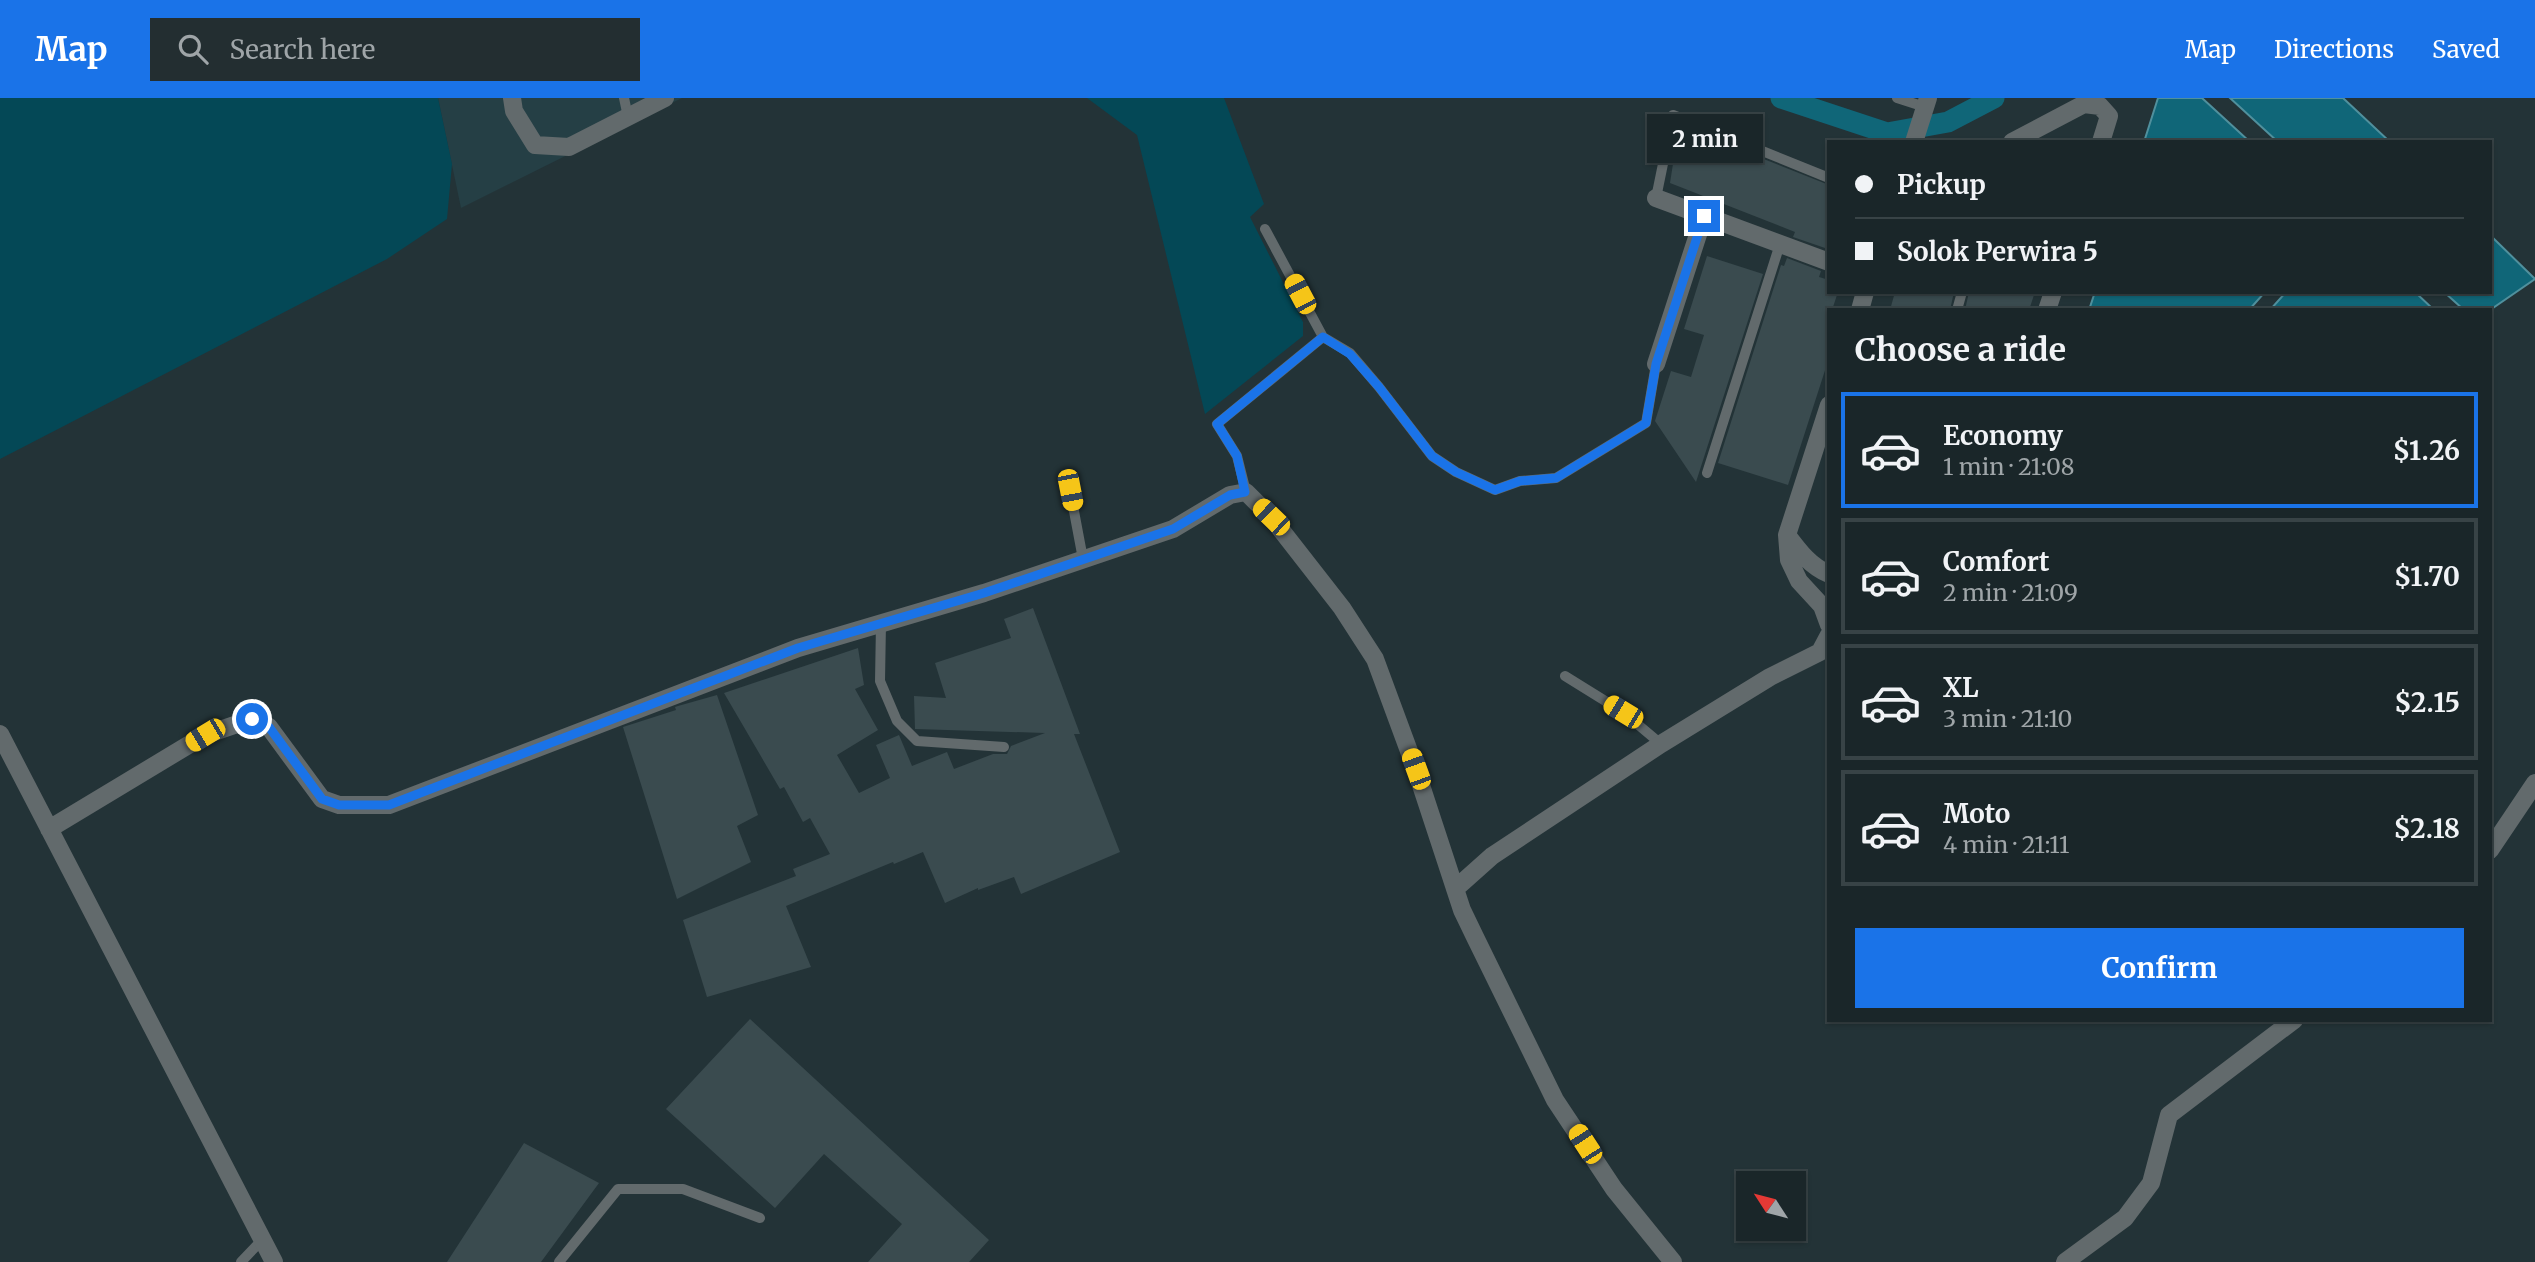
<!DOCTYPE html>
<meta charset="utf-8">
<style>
body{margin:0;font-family:Merriweather,serif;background:#232e31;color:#f1f3f6;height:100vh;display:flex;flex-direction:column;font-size:26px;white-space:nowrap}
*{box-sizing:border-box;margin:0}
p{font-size:23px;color:#9fa5a8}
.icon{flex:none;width:38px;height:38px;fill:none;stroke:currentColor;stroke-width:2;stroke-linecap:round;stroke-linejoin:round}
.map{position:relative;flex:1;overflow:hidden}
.sheet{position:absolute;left:1827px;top:210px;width:665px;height:714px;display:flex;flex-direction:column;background:#1a2629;border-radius:0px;box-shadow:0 2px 5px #0004,0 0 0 2px #384346}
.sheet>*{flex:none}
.hud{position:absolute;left:1827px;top:42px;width:665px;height:154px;border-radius:0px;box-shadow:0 2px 5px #0004,0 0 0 2px #384346;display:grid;align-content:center;height:154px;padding:0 28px;background:#1a2629}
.needle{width:46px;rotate:306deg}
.fabs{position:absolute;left:1736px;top:1073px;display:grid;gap:14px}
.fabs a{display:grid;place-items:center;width:70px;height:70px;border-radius:0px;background:#1a2629;box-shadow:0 2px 5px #0004,0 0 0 2px #384346;font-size:35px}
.end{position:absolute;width:32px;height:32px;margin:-16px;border:9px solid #1a73e8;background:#fff;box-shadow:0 0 0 4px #fff}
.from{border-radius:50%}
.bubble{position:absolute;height:49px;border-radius:0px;background:#1a2629;box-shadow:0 2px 5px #0004,0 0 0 2px #384346;font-size:23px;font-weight:700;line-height:49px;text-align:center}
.car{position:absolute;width:21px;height:42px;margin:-21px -10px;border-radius:9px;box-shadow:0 0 5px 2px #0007;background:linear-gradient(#f5c518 24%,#345 0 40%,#f5c518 0 76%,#345 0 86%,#f5c518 0)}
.hud b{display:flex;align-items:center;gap:24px;height:66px;font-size:26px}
.hud b+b{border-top:2px solid #384346}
.hud i{width:18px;height:18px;background:#f1f3f6}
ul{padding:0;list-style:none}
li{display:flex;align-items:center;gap:21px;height:116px;margin:0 14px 10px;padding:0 14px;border:4px solid #384346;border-radius:0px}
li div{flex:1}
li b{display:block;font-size:26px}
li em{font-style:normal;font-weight:700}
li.active{border-color:#1a73e8}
li>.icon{width:63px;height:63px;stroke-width:1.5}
h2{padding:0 28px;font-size:32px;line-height:84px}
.cta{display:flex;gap:14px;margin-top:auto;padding:14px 28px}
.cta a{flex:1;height:80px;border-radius:0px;background:#1a73e8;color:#fff;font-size:28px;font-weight:700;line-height:80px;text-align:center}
header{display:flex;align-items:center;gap:42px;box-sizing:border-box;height:98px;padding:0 35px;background:#1a73e8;color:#fff}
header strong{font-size:33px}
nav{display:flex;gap:38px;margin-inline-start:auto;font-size:24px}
.search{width:490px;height:63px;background:#232e31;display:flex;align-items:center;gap:18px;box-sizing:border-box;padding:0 24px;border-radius:0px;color:#9fa5a8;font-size:26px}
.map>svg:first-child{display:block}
</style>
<header>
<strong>Map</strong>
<div class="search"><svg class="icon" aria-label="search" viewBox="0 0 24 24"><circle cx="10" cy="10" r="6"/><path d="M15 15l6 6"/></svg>Search here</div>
<nav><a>Map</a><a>Directions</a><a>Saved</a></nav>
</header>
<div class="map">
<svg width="2535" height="1164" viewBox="0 0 2535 1164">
<rect width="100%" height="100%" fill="#233337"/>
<path fill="#253f45" d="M438,0h244l-221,110z"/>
<path fill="#044856" d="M0,0h438l14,66 -5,55 -60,40 -387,200z
M1087,0h137l40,106 -14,13 53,105v14l-98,78 -68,-279z"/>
<path fill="#106678" stroke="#50909d" stroke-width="2" d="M2158,0h44l48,44h-106z
M2230,0h113l47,44h-112z
M2490,137l45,44 -45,31h-26l-20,-18h46z
M2095,194h170l-16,18h-160z
M2286,194h129l19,18h-164z"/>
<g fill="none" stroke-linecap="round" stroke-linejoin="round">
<path stroke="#106678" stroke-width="21" d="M1781,0l106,35 61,-11 46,-24"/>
</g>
<path fill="#3a4b4f" d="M1686,30l143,57v54l-4,9 -32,-11 2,-5 -125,-49 8,-51z
M1707,158l56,18 -67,208 -41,-61 16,-50 20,6 13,-42 -20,-6z
M1787,160l34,13 -2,6 10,3v12h9l-6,18h-3v48l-41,127 -70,-22 63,-198 3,1z
M1895,194h59l-4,18h-60z
M1969,194h66l-6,18h-64z
M1033,510l47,126h-6l46,118 -99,42 -7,-17 -36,13v-2l-33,15 -22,-51 -29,12 -1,-2 -107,44 25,61 -104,30 -24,-77 113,-44 -3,-7 37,-15 -20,-36 -7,4 -19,-35 -4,2 -56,-96 134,-45 6,37 -9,4 23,41 -41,25 22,38 31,-15 -14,-33 23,-10 13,31 35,-14 7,17 39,-15h14l4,-8 34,-13 -130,-4 -1,-33 32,2 -11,-35 76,-25 -7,-19z
M717,597l41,120 -21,11 14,36 -74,37 -54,-172 53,-17 -1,-3 3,-1z
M750,921l239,221 -20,22h-101l34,-38 -78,-70 -49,54 -109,-99z
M524,1045l75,40 -58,79h-94z"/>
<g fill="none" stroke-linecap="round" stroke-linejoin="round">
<path stroke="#626a6c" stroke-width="10" d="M624,0l4,19
M1897,0l28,9
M1656,100l17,-83 156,63
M1957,212l5,-18
M1323,239l27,16 29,34 53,69 24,16 39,18 25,-9 36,-3 90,-55 10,-59
M1707,375l73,-229
M1070,392l13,69
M1246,394l-9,-36 -20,-32 106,-87 -58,-108
M881,525l-1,58 17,40 20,20 87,6
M1565,578l58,36 38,32
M241,1164l21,-22
M559,1164l59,-73h65l77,29"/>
<path stroke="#626a6c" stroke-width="18" d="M512,0l2,13 21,34 34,2 96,-49
M1914,44l14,-44
M2012,44l72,-38 16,2 9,10 -8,26
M1656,100l173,64
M1860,212l5,-18
M2047,212l6,-18
M1656,266l48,-148
M1829,307l-42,130 2,25 10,21 23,25 7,19
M1787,437c12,16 23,31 42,39
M0,636l274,528
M49,731l156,-94 47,-16 17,8 53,72 17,6h50l409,-157 186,-55 189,-64 57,-34 16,-3 25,25 71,91 33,51 41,111 46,140 13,27 80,163 59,89 59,73
M2490,752l45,-67
M1455,791l37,-33 169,-112 109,-67 50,-25 9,-17
M2065,1164l60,-44 26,-35 18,-68 125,-95"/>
</g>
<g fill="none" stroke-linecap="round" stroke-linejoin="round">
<path stroke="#1a73e8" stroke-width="9" d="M252,621l17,8 53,72 17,6h50l409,-157 186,-55 189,-64 57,-34 15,-3 -8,-36 -20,-32 106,-87 27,17 29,33 53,69 24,16 39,18 25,-9 36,-3 90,-55 10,-59 48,-148"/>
</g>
</svg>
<div class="fabs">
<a><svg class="needle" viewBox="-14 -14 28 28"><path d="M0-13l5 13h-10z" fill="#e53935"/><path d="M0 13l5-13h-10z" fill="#9fa5a8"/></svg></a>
</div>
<i class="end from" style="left:252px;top:621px"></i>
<i class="end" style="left:1704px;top:118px"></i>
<div class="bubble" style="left:1647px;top:16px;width:116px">2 min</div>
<i class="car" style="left:1300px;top:196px;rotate:332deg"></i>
<i class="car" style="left:1070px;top:392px;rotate:169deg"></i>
<i class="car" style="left:1271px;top:419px;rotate:314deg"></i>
<i class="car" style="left:1623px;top:614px;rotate:301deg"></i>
<i class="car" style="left:205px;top:637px;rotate:239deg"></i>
<i class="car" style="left:1416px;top:671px;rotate:340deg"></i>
<i class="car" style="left:1585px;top:1046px;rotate:327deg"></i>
<div class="hud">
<b><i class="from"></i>Pickup</b>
<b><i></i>Solok Perwira 5</b>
</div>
<section class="sheet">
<h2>Choose a ride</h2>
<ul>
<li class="active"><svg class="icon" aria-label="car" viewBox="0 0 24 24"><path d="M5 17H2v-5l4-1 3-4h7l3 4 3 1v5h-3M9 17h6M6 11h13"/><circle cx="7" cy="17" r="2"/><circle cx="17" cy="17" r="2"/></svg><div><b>Economy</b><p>1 min · 21:08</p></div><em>$1.26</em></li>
<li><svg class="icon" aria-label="car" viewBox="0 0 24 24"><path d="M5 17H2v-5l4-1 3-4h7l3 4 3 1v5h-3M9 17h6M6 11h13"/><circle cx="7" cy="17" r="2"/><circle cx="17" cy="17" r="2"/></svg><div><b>Comfort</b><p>2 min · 21:09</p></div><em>$1.70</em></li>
<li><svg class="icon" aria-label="car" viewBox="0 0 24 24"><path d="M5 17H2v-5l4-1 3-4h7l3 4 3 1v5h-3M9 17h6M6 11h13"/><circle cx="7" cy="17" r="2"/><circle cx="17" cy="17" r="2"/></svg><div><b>XL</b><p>3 min · 21:10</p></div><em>$2.15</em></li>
<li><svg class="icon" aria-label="car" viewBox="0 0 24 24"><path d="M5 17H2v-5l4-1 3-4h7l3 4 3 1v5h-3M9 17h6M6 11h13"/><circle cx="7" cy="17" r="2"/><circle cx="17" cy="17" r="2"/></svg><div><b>Moto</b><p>4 min · 21:11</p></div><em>$2.18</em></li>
</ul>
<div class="cta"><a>Confirm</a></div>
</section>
</div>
